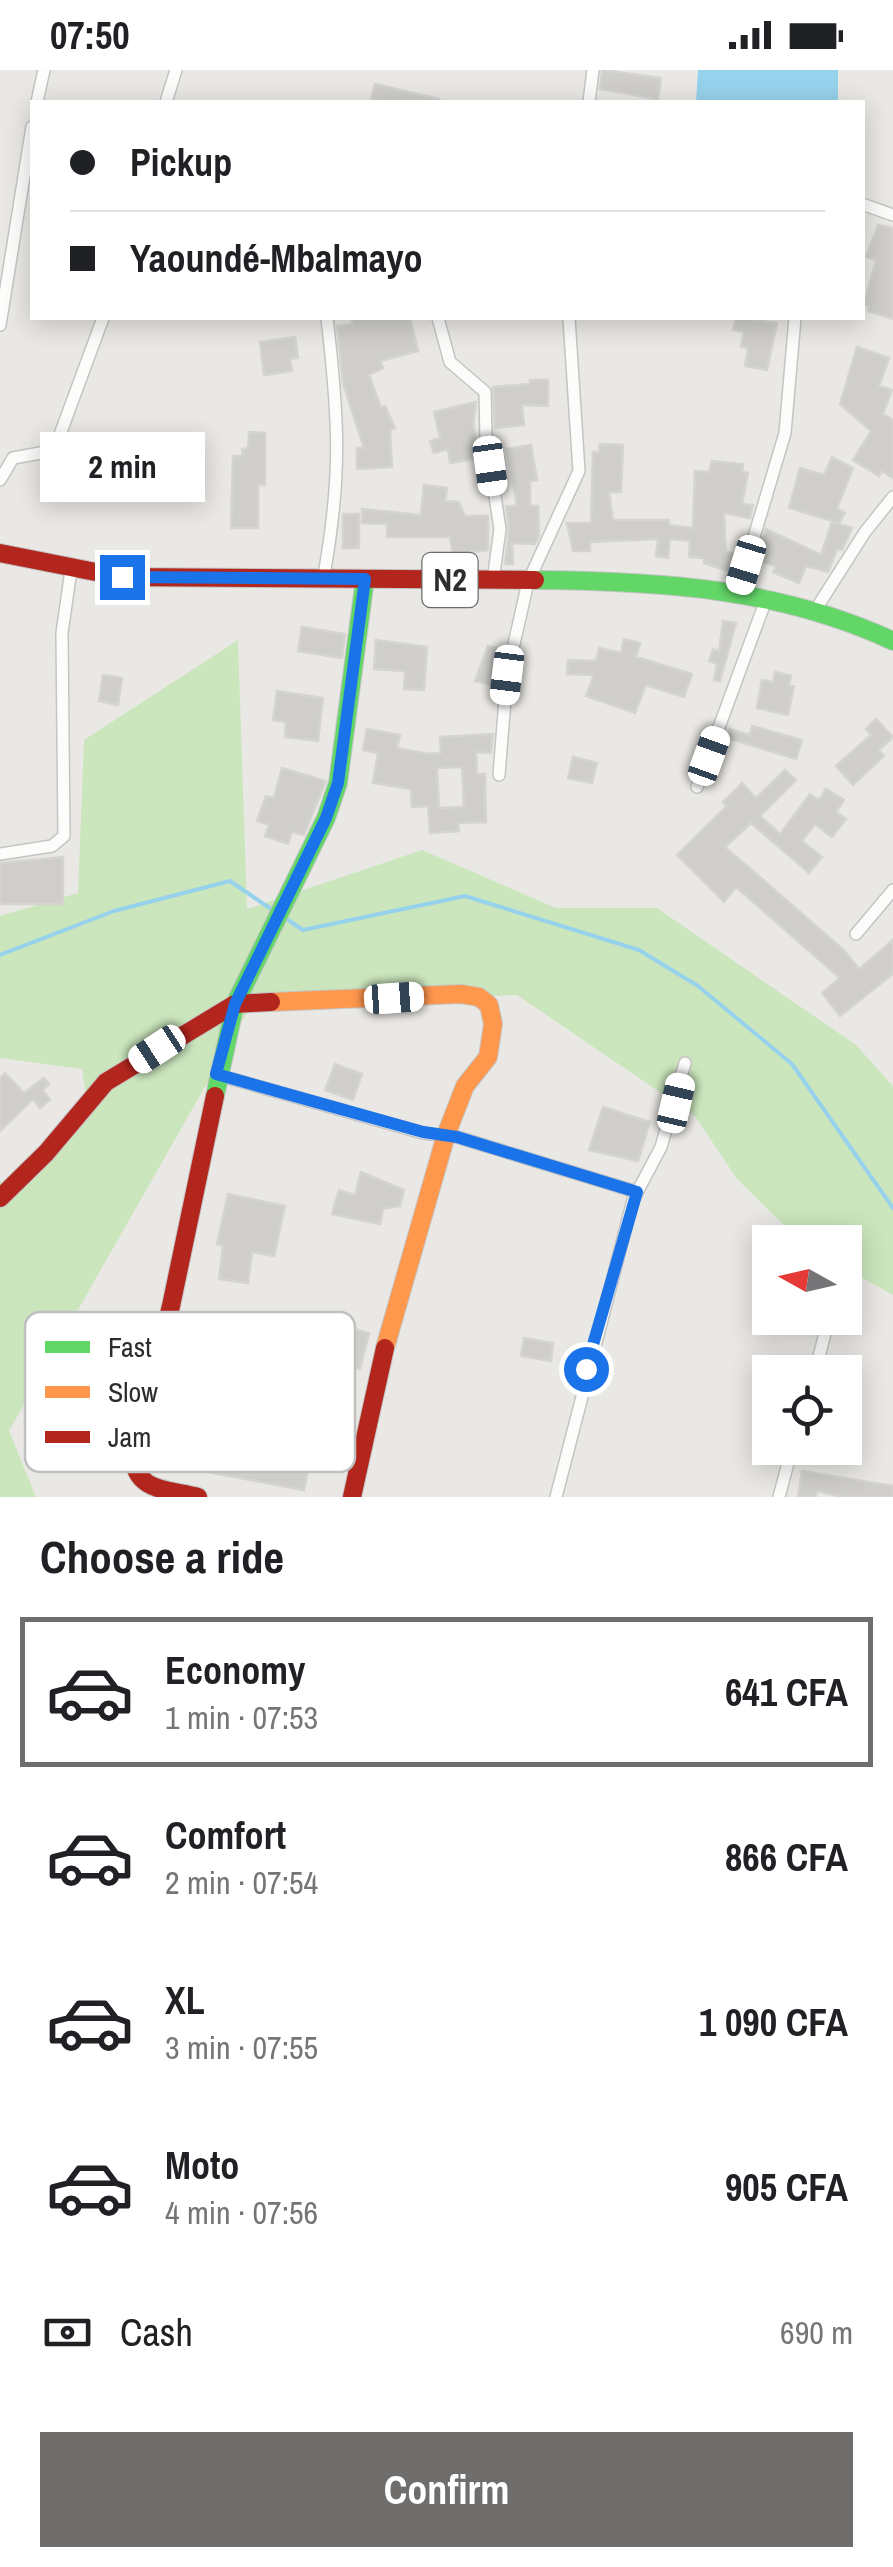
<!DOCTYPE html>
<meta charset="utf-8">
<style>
body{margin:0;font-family:"Archivo Narrow",sans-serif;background:#f6f6f6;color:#202124;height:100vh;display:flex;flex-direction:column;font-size:38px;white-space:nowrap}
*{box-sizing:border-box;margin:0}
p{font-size:32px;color:#757577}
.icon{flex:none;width:55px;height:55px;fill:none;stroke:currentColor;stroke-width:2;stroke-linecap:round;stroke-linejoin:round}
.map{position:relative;height:1427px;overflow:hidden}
.side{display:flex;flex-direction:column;background:#fff;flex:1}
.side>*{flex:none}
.guide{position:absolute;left:30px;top:30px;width:835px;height:220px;border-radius:0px;box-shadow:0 5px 25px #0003;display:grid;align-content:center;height:220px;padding:0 40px;background:#fff}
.needle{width:65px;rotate:278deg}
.buttons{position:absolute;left:752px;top:1155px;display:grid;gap:20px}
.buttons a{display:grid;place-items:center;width:110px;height:110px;border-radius:0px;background:#fff;box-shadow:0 5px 25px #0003;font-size:50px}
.end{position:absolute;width:45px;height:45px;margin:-22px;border:12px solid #1a73e8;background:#fff;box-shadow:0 0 0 5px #fff}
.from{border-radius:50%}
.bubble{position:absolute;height:70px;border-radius:0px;background:#fff;box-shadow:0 5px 25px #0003;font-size:32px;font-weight:700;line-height:70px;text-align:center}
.car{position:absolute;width:30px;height:60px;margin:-30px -15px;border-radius:12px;box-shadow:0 0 8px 2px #0007;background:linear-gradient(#fff 24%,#345 0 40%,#fff 0 76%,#345 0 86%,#fff 0)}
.guide b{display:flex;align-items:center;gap:35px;height:95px;font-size:38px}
.guide b+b{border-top:2px solid #e0e0e0}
.guide i{width:25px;height:25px;background:#202124}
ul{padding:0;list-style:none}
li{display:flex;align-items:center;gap:30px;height:150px;margin:0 20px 15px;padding:0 20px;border:5px solid transparent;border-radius:0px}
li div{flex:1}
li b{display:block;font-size:38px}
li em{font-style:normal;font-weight:700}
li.current{border-color:#6f6e6d}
li>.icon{width:90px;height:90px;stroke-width:1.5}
h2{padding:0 40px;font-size:45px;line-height:120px}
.pay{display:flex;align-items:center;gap:25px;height:110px;padding:0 40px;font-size:38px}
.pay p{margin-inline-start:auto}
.primary-button{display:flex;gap:20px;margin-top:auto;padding:20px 40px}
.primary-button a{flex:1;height:115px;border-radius:0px;background:#6f6e6d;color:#fff;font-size:40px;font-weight:700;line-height:115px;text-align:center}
.status{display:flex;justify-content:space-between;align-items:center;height:70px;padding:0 50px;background:#fff;direction:ltr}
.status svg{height:28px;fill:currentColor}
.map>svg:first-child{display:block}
</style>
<div class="status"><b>07:50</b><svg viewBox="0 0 49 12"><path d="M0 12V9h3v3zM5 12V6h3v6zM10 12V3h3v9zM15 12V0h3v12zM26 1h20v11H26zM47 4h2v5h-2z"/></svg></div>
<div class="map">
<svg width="893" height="1427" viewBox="0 0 893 1427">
<rect width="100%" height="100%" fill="#eae8e4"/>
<path fill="#cbe6bd" d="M238,570l9,269 175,-59 134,58h101l199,137 37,41v209l-48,-27v-26h-41l-7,-4 -60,-59 -42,-63 -178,-121 -266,11 -242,425 27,66h-36v-316l16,8 73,-75 -7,-45 -82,-11v-142l78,-23 6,-153z"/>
<path fill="#97d2ec" d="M698,0h140v32h-142z"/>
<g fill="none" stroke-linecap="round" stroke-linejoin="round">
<path stroke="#97d2ec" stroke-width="4" d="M282,846l21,14 162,-34 174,54 59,36 94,78 101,144
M0,885l114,-44 116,-30 44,30"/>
</g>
<path fill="#cfceca" stroke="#d5d4d0" stroke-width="2.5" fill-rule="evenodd" d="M602,0l59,8 -3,21 -58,-10z
M375,14l64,15 -1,3h-51l-16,-4z
M878,155l15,3v91l-25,-8 1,-5 -5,-2 12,-44 -10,-3z
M351,248h59l8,33 -38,10 3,7 -14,7 12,33 4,-2 10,22 -5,2 2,37 -35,2v-21h7l-21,-65 -6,-57 16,-2z
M736,248l41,5 -10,47 -22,-4 3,-18 -7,-1 3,-15 -11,-2z
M295,267l3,21 -8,1 2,12 -28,4 -4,-33z
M857,277l32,11 -10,28 13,4 -9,24 10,6v58l-11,-7 -3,5 -26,-16 18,-29 -31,-27z
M530,310h18v26l-26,-1 2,20 -29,3 -2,-41 37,-3z
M476,332l-3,21 6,35 -29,5 -2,-14 -14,4 -4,-12 10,-3 -6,-26z
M249,362l16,1v52h-7v43h-27l2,-72h10l-1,-7 6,-1z
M600,374l23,1 -2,47h-12l4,28h56v5l24,3 2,-57 14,1 3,-11 31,3 -1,8 6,1 -6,31 11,1 -3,13 -26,-5 2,39 13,3 -6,18 -29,-10v-5l-15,-1 1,-16 -20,-2 -2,19 -12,-2 2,-17 -68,3v9h-17l-6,-28h24l2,-71h6z
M531,375l6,35 -7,1v25h8l1,30 -4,8 -23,-1 1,21h-8l4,-34 -3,-24h11l-10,-57z
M832,387l21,11 -16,40 8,5 -6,10 -50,-15 11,-40 24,7z
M424,415l23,3 -2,13 14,1 6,14h23v34l-35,5 -3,-18h-63v-13l-25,-1v-14l59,6z
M343,444h16v34h-16z
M832,452l20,6 -10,22 -5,-1 -9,23 -22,-6 -7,17 -26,-11 3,-6 -19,-5 9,-32 55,26z
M723,551l13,2 -16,58 -6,-1 3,-16 -8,-3 4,-12 6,2z
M302,557l43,7 -3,24 -44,-7z
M624,569l16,4 -4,14 56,17 -8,23 -38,-12 -11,28 -49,-17 8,-21 -27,-1 1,-14 28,1 3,-13 22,5z
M376,570l51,7 -3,43 -20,-1 1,-18 -31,-2z
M488,576l15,3 -9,37 -19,-5z
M775,602l16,4 -2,9 5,1 -6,29 -31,-7 5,-28 11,2z
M103,605l19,3 -4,27 -19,-4z
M277,621l46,7 -5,43 -33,-4 1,-15 -13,-2z
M876,649l17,18 -14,13 5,6 -31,29 -17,-19 35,-31 -5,-6z
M752,656l50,14 -6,19 -69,-21 3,-9 20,6z
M367,659l33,6 -3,13 31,6 13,-1 -1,-16 53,-3 -2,19 -15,-1 1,22h8l1,48 -28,1 1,8 -29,2 -2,-27 -16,1 -1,-18 -38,-6 5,-30 -15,-3zM462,697l2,40 -25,1 -2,-40z
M573,687l24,6 -5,20 -24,-5z
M282,698l44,13 -22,54 -12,-3 -4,12 -23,-8 4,-11 -12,-4 9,-25 8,2z
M785,700l11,10 -36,36 20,18 30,-40 9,6 7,-11 18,11 -8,12 10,7 -14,18 -17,-13 -13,17 20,16 -13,16 -58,-50 -26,24 119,103 15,19 34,-29v34l-53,42 -18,-23 18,-15 -104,-91 -12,15 -47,-47 50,-49 -4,-4 19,-19 14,15z
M63,787v47h-63v-41z
M335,994l27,10 -9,26 -28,-10z
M5,1003l19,20 20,-15 5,6 -6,6 7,10 -10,8 -7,-9 -33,32v-53z
M603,1037l47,15 -12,39 -49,-11z
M361,1102l43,18 -4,16 -17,3 -3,15 -48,-10 7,-24 16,5z
M228,1124l57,12 -11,50 -22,-4 -4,31 -29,-4 4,-33 -6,-2z
M317,1248l52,15 -9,36 -27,-6 -6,23 -25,-7z
M524,1268l29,5 -2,18 -30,-5z
M292,1348l25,6 -13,66 -102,-19 2,-9 -28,-9 7,-22 25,8 1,-6 42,8 -1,5 34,6z
M802,1401l91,15v11h-51l-25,-6 -1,6h-18z"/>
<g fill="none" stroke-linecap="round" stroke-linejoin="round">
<defs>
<path id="street" d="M37,32l7,-32
M166,32l10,-32
M589,32l4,-32
M865,135l28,10
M438,248l12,44 35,30 1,46 14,91 -7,52
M0,255l32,-198
M0,410l13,-22 33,-6 12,-12 45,-122
M323,510c19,-102 16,-160 4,-262
M737,524l48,-161 10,-115
M816,539l49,-77 28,-35
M499,705l8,-100 21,-93 51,-111 -10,-153
M697,717l70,-190
M0,784l52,-8 12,-10 -2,-203 9,-63
M856,864l37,-44
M218,1005l205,58 34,4 180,55
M815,1302l14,-54
M556,1427l77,-297 28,-53 24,-84
M779,1427l13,-49"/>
<path id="fast" d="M535,510c124,1 244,8 358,61
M215,1026l20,-92 91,-186 12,-35 27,-204"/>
<path id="slow" d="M271,932l190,-8 18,3 10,8 4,19 -5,33 -23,29 -19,49 -61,213"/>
<path id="jam" d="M0,483l121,24 414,3
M0,1128l46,-45 60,-71 129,-78 36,-2
M198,1427c-31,-8 -63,-5 -65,-42l38,-149 44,-210
M352,1427l33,-149"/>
</defs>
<use href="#street" stroke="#c4c4c4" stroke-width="14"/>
<use href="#fast" stroke="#c4c4c4" stroke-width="20"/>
<use href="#slow" stroke="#c4c4c4" stroke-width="20"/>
<use href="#jam" stroke="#c4c4c4" stroke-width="20"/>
<use href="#street" stroke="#fcfcfb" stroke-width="11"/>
<use href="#fast" stroke="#63d668" stroke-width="18"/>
<use href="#slow" stroke="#ff974d" stroke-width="18"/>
<use href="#jam" stroke="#b3261e" stroke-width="18"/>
</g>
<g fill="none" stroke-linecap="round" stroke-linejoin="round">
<path stroke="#1a73e8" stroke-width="12" d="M122,507l243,2 -27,204 -12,35 -91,186 -19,70 207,58 34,5 180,55 -51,177"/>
</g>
<g text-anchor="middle" stroke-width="9" stroke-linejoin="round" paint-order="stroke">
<rect fill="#fff" stroke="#6c6c6c" stroke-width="2.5" x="422.5" y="483" width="55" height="54" rx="8"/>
<g font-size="32" font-weight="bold" fill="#2d2d2d">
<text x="450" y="521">N2</text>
</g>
</g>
<rect x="25" y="1242" width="330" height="160" rx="15" fill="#fff" stroke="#c0c0c0" stroke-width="2.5"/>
<rect x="45" y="1271" width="45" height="12" fill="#63d668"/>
<rect x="45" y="1316" width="45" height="12" fill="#ff974d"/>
<rect x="45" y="1361" width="45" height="12" fill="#b3261e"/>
<g font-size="28" fill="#2d2d2d">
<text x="108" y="1287">Fast</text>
<text x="108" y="1332">Slow</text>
<text x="108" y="1377">Jam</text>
</g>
</svg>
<div class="buttons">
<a><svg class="needle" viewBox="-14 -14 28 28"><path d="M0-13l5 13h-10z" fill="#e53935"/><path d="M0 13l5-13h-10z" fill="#757577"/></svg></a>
<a><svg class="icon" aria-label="locate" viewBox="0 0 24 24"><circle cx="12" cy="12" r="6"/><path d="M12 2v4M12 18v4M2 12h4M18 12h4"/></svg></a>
</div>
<i class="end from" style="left:586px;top:1299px"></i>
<i class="end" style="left:122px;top:507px"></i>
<div class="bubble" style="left:40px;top:362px;width:165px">2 min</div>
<i class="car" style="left:490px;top:396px;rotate:172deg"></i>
<i class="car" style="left:746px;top:495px;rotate:197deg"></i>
<i class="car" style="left:507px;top:605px;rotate:187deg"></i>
<i class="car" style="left:709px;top:686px;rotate:20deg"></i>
<i class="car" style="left:394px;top:928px;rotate:86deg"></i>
<i class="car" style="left:157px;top:979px;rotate:237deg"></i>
<i class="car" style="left:676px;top:1033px;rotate:13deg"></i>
<div class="guide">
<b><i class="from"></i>Pickup</b>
<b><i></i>Yaoundé-Mbalmayo</b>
</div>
</div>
<section class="side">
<h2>Choose a ride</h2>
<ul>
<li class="current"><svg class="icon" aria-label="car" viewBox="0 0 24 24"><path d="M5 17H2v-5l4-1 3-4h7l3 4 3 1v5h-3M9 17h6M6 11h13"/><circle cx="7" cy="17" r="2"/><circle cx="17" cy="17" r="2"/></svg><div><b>Economy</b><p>1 min · 07:53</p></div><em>641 CFA</em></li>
<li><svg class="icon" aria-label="car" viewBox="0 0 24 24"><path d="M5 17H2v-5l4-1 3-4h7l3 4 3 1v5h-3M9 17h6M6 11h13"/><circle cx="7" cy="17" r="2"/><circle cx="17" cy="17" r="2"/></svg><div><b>Comfort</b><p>2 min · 07:54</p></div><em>866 CFA</em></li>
<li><svg class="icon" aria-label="car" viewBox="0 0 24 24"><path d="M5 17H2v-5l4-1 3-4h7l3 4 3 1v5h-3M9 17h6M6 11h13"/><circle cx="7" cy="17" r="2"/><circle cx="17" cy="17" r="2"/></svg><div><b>XL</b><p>3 min · 07:55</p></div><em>1 090 CFA</em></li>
<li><svg class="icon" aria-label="car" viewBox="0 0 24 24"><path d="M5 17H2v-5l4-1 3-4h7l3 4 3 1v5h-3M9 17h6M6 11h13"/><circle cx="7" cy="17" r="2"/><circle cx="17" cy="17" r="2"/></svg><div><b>Moto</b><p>4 min · 07:56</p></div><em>905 CFA</em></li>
</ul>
<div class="pay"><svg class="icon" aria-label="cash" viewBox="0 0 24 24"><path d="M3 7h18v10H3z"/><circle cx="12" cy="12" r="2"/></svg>Cash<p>690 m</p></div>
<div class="primary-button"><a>Confirm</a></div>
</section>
